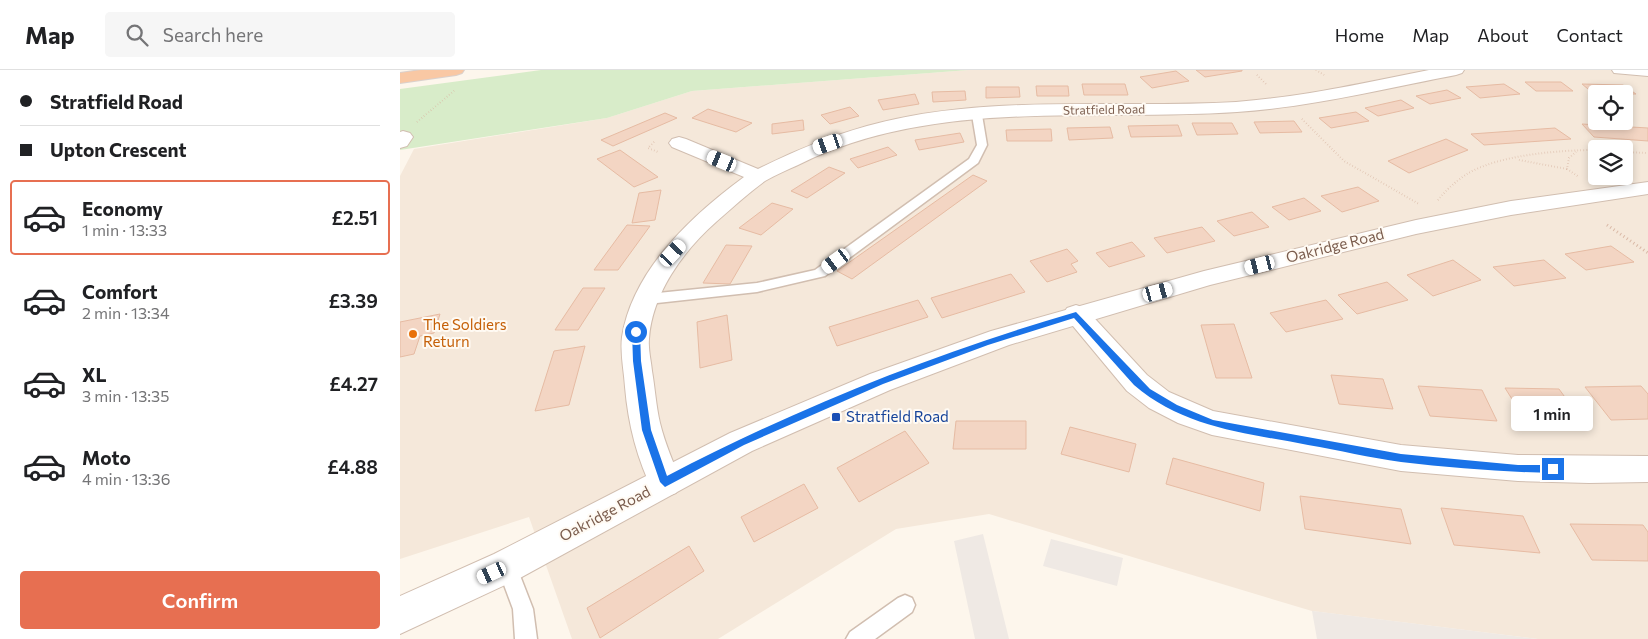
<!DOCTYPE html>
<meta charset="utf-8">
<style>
body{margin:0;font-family:Commissioner,sans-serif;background:#f6f6f6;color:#202124;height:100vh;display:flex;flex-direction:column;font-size:19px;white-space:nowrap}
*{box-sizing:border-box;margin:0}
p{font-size:16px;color:#757577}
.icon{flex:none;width:28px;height:28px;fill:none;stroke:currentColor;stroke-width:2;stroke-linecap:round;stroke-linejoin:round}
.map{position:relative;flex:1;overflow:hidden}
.panel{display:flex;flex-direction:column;background:#fff;width:400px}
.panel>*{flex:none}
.hud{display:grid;align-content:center;height:110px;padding:0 20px;background:#fff}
.controls{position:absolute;left:1188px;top:15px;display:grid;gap:10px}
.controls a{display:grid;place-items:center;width:45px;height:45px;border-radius:5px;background:#fff;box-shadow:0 2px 8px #0003;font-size:25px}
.end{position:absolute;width:22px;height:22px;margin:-11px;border:6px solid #1a73e8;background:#fff;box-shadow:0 0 0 2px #fff}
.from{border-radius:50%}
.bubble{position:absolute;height:35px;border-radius:5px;background:#fff;box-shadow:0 2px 8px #0003;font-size:16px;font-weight:600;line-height:35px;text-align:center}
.car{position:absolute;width:15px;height:30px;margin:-15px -8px;border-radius:6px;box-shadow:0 0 4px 1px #0007;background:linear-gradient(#fff 24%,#345 0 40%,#fff 0 76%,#345 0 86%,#fff 0)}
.hud b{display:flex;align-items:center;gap:18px;height:48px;font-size:19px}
.hud b+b{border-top:1px solid #e0e0e0}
.hud i{width:12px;height:12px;background:#202124}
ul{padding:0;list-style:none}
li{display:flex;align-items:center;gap:15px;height:75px;margin:0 10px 8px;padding:0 10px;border:2px solid transparent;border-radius:5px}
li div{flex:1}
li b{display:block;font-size:19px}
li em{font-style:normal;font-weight:600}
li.on{border-color:#e76f51}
li>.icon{width:45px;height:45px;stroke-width:1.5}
.button{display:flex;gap:10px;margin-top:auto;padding:10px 20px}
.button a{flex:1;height:58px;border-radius:5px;background:#e76f51;color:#fff;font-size:20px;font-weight:600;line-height:58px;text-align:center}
header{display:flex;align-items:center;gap:30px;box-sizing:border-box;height:70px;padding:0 25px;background:#fff;border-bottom:1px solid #e0e0e0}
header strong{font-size:24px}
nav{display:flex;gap:28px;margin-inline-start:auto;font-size:18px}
.search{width:350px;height:45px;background:#f6f6f6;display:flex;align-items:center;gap:12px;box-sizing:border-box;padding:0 18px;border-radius:5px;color:#757577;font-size:19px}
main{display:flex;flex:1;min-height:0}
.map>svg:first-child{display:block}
</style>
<header>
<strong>Map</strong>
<div class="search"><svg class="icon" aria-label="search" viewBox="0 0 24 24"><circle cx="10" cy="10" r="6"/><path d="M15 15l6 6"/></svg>Search here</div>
<nav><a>Home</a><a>Map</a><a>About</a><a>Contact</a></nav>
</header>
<main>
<section class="panel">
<div class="hud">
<b><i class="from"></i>Stratfield Road</b>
<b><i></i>Upton Crescent</b>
</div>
<ul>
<li class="on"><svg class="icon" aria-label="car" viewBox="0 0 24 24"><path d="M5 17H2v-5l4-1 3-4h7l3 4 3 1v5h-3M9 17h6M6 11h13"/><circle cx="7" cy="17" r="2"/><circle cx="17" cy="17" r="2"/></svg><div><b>Economy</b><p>1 min · 13:33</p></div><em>£2.51</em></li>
<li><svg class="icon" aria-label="car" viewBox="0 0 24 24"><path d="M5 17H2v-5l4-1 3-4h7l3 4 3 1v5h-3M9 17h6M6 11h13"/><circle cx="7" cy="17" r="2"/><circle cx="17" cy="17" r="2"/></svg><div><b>Comfort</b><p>2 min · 13:34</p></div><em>£3.39</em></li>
<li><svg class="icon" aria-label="car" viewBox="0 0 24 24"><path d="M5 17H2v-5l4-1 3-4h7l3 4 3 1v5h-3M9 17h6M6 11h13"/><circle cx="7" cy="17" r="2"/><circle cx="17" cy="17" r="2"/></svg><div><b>XL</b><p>3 min · 13:35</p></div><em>£4.27</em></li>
<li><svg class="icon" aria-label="car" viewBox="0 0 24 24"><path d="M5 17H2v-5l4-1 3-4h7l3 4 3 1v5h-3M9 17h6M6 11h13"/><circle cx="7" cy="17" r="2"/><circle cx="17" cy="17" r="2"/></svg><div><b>Moto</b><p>4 min · 13:36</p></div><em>£4.88</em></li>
</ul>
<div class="button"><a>Confirm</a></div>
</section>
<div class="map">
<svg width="1248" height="569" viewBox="0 0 1248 569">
<rect width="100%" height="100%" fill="#fdf6ec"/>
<path fill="#f5e8da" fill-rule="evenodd" d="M569,0h679v569h-110l-226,-28 -323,-97 -93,15 -178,110h-146l-43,-122 -129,42v-383l14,-27 193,-31 85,-27zM1196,24h28v27h-28zM1196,79h28v27h-28z"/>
<path fill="#efe9e4" d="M583,464l26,105h-34l-21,-98z
M651,469l72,19 -6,28 -74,-20z
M912,541h1l225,28h-221z"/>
<path fill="#d8ecc9" d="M141,0h428l-277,21 -85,27 -207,32v-61z"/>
<path fill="#f3d5c3" stroke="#e6bba3" d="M796,0h46v1l-37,6z
M776,1l13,10 -37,7 -12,-11z
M1125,12h36l12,9h-37z
M682,14h43l3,11h-44z
M1104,14l16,10 -40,4 -14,-11z
M1182,14l41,1 13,9h-42z
M636,16h32l1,10h-32z
M586,17h33l1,10 -34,1z
M1047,20l14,8 -31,6 -14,-8z
M565,21l1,9 -33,2 -1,-10z
M515,24l4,10 -36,6 -5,-10z
M1001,30l13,8 -36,8 -13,-8z
M450,37l9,9 -29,8 -9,-9z
M308,39l44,14 -16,9 -44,-14z
M956,42l13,9 -38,7 -12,-10z
M265,43l12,5 -64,28 -12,-6z
M403,50l1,10 -32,4v-10z
M894,51l8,11 -42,1 -6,-11z
M792,53h40l6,11 -41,1z
M1182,54l66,4v13l-54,-4z
M778,55l4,11 -51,1 -3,-11z
M710,57l3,11 -44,2 -2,-12z
M1155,58l16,11 -87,6 -13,-11z
M651,59l1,12h-45l-1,-11z
M560,63l4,9 -45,8 -4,-10z
M1046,69l22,11 -59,23 -21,-12z
M488,77l9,8 -39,13 -8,-9z
M220,80l38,27 -24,10 -37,-28z
M429,97l16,6 -38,25 -16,-7z
M573,105l14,6 -135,98 -15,-8z
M958,117l21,14 -37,11 -21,-16z
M261,120l-6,30 -23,3 7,-30z
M904,128l17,13 -32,9 -17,-13z
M372,133l21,6 -32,26 -22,-7z
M852,142l17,15 -35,9 -17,-15z
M227,155l23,1 -32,44h-24z
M802,157l13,14 -48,12 -13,-15z
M732,172l13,14 -36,11 -13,-14z
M326,175l26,1 -22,38 -27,-1z
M1211,176l23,16 -48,8 -21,-16z
M667,179l11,12 -7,3 6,8 -30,10 -17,-21z
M1053,190l28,20 -48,16 -26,-21z
M1144,190l22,18 -52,8 -21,-19z
M611,204l14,18 -83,26 -11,-20z
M987,212l21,18 -51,14 -19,-19z
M183,218h22l-27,42h-23z
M518,230l10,17 -91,29 -8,-19z
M926,230l17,19 -57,13 -16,-19z
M40,244l-6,19 -14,3 -6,18 -14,3v-35z
M327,245l5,45 -32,8 -3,-46z
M834,254l18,54h-36l-15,-53z
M185,276l-16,59 -34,6 19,-60z
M931,305l52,4 10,30 -54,-5z
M1018,316l64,4 15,31 -67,-5z
M1241,316l7,8v25l-37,1 -26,-33z
M1105,318l54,1 21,29h-56z
M556,351h70v28h-73z
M670,357l66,17 -7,28 -68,-18z
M505,361l24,32 -70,39 -22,-34z
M773,388l91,25 -4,28 -94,-27z
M404,414l14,24 -64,34 -13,-25z
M900,426l101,13 10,35 -106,-15z
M1041,438l82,8 17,37 -86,-8z
M1170,454l73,1 5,7v29l-56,-1z
M289,476l15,25 -104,67 -13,-30z"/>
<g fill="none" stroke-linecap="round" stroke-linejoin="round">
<defs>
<path id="service" d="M577,42l5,3 5,30 -9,18 -153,113 -68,16 -109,12 -5,-2 -2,-3 2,-3 5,-2 109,-11 58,-13 154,-111 8,-14 -5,-30z
M107,487l7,3 19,49 4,30h-22l-2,-30 -16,-43 3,-6z
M505,525l7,3 3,7 -3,7 -37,27h-29l4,-7 48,-34z"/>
<path id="minor" d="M1029,0h35l-2,3 -6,2c-73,14 -145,32 -219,37 -146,10 -303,-15 -439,53 -11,5 -23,10 -33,16 -17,12 -33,27 -49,41 -33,29 -64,72 -67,117 -1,11 2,21 3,32 3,17 4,35 8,52 5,21 14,40 21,60l-5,10 -11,4 -11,-4c-17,-33 -26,-70 -29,-106 -1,-16 -5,-34 -3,-50 10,-66 70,-122 122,-160l-72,-30 -3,-4 3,-4 7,-2 7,2 72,30c36,-18 70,-32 109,-43 119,-33 246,-17 369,-24 65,-5 129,-19 193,-32z
M1212,0h36v6l-34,-3z
M3,61l7,2 3,4 -6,9 -7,2v-16z
M676,235l9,3 62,67 22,17 44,19 188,34 117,10 130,1v26l-59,1 -71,-2 -117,-10 -189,-36 -34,-12 -29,-15 -22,-17 -64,-77 4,-6z"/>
<path id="tertiary" d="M1248,112v12l-137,21 -95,19 -206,51 -201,60 -119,45 -138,61 -232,127 -120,56v-38l94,-42 236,-121 140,-59 121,-43 213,-60 212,-51 95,-19z"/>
<path id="trunk" d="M21,0h43l-2,3 -6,2 -56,8v-10z"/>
</defs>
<use href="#service" stroke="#d1beb0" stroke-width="3"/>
<use href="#minor" stroke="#d1beb0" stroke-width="2"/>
<use href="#tertiary" stroke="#d1beb0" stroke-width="2"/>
<use href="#trunk" stroke="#dad1cd" stroke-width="2"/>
<path stroke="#d9b8a5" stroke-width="2" stroke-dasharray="0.5 2.5" stroke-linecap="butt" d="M916,0l8,5
M857,5l10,10
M902,49l42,42 75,43
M17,52l38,-32
M254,72l-6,6 10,4
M1224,82l24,1
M1119,90l48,9 2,-11 7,-6
M1167,99l12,8
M1038,130c8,-10 18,-19 29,-26 31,-19 92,-24 129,-24"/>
<path stroke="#d9b8a5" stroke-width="3" stroke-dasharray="1 3" stroke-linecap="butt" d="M1207,155l41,28"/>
<use href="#service" fill="#fff" fill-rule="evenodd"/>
<use href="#minor" fill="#fff" fill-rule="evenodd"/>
<use href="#tertiary" fill="#fff" fill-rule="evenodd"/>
<use href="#trunk" fill="#f9c8a4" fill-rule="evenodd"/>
</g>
<path fill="#1a73e8" d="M676,242l74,77 27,16 36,15 188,34 117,11h35l5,4 -5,4c-50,-1 -101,-5 -152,-11 -31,-4 -62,-12 -93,-17 -62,-12 -124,-17 -174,-60l-60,-67 -86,27 -105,39 -139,61 -79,42 -5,-5 -18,-52 -9,-69 -1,-29 4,-2 4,2 1,29 10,69 16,46c130,-68 268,-123 409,-164z"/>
<circle fill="#e8710a" stroke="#fffaf3" stroke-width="2" cx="13" cy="264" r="5"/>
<rect fill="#1a4fb4" stroke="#fffaf3" stroke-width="2" x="431" y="342" width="10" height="10" rx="2.5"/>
<g text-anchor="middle" stroke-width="4" stroke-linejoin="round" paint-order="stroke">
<g font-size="12" fill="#7a5c4d" stroke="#fffaf3">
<text transform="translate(704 40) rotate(-1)" y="4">Stratfield Road</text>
</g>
<g font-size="15" fill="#7a5c4d" stroke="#fffaf3">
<text transform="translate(935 176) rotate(-14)" y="5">Oakridge Road</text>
<text transform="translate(205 444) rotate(-28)" y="5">Oakridge Road</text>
</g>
<g font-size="15" fill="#c56008" stroke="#fffaf3" text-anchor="start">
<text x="23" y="260">The Soldiers<tspan x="23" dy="17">Return</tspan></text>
</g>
<g font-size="15" fill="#164399" stroke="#fffaf3" text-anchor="start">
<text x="446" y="352">Stratfield Road</text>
</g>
</g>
</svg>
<div class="controls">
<a><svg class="icon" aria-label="locate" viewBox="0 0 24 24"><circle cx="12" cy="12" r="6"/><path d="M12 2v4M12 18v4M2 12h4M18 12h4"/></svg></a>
<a><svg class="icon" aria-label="layers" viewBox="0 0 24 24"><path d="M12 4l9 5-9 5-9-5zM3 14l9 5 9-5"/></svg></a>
</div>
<i class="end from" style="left:236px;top:262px"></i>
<i class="end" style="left:1153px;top:399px"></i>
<div class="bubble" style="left:1111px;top:326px;width:82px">1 min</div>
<i class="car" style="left:428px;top:74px;rotate:251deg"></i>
<i class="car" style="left:322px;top:91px;rotate:292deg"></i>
<i class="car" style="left:273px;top:183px;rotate:43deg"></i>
<i class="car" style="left:436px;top:191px;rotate:234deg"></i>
<i class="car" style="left:860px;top:195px;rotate:256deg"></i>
<i class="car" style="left:758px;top:222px;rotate:75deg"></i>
<i class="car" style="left:92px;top:503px;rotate:245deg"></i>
</div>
</main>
